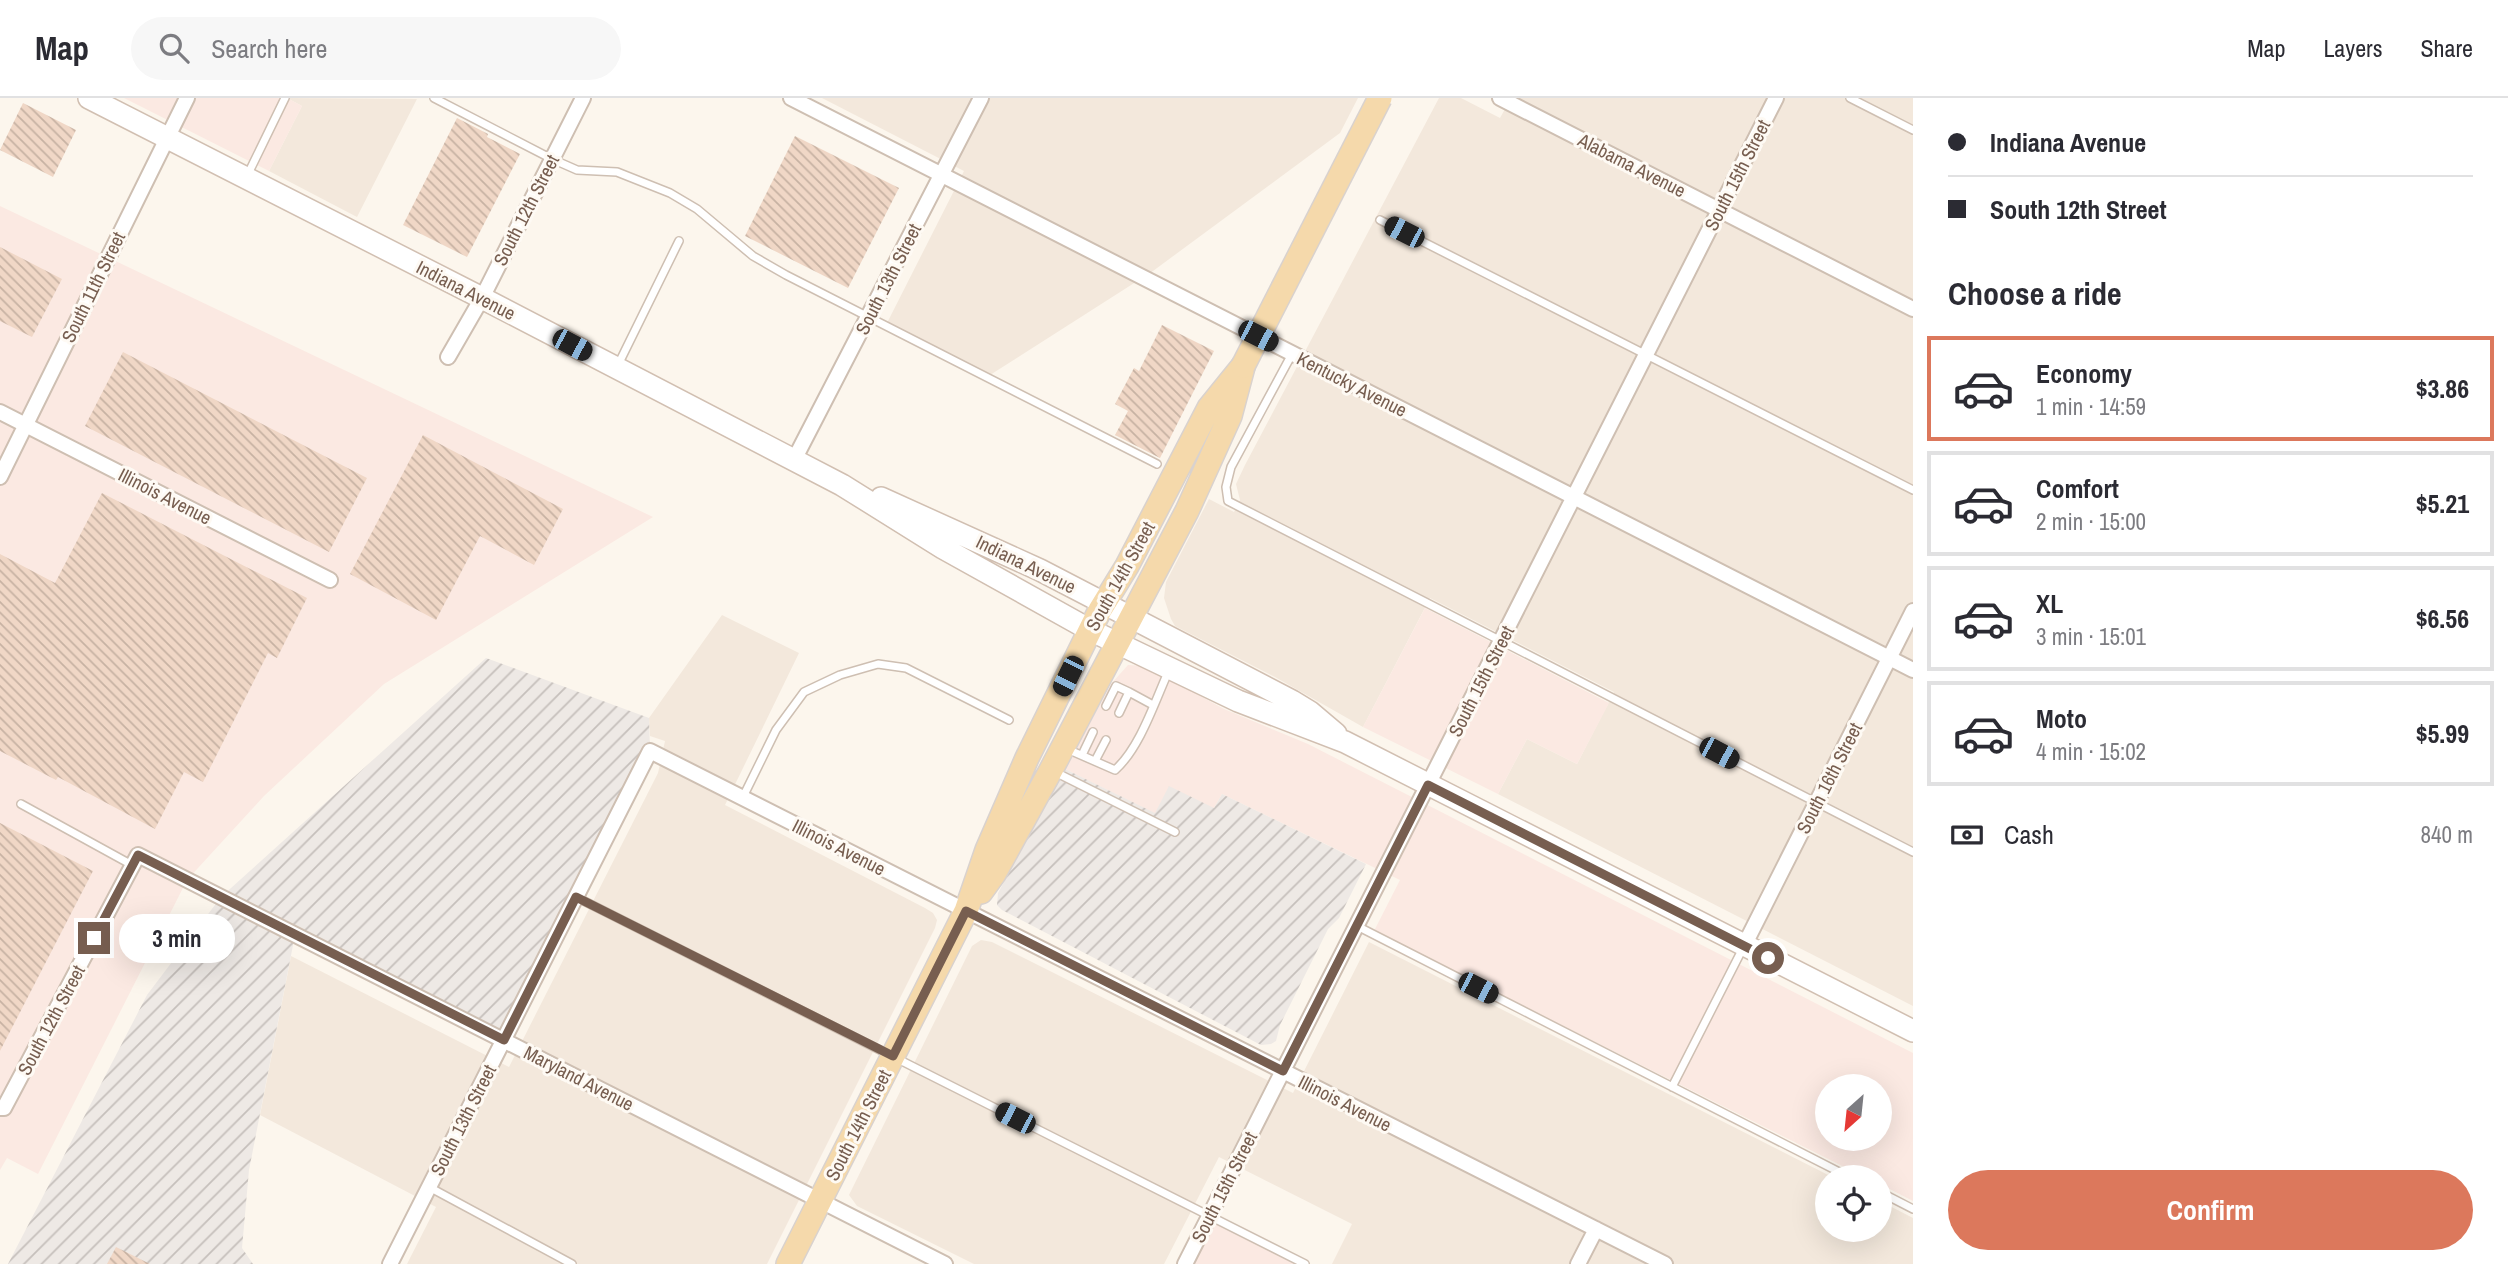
<!DOCTYPE html>
<meta charset="utf-8">
<style>
body{margin:0;font-family:"Archivo Narrow",sans-serif;background:#f7f7f7;color:#2b2b33;height:100vh;display:flex;flex-direction:column;font-size:26px;white-space:nowrap}
*{box-sizing:border-box;margin:0}
p{font-size:23px;color:#7c7c81}
.icon{flex:none;width:38px;height:38px;fill:none;stroke:currentColor;stroke-width:2;stroke-linecap:round;stroke-linejoin:round}
.map{position:relative;flex:1;overflow:hidden}
.panel{display:flex;flex-direction:column;background:#fff;width:595px}
.panel>*{flex:none}
.top-card{display:grid;align-content:center;height:154px;padding:0 35px;background:#fff}
.needle{width:46px;rotate:207deg}
.tools{position:absolute;left:1815px;top:976px;display:grid;gap:14px}
.tools a{display:grid;place-items:center;width:77px;height:77px;border-radius:50%;background:#fff;box-shadow:0 7px 28px #0002;font-size:35px}
.end{position:absolute;width:32px;height:32px;margin:-16px;border:9px solid #775e50;background:#fff;box-shadow:0 0 0 4px #fff}
.from{border-radius:50%}
.bubble{position:absolute;height:49px;border-radius:24px;background:#fff;box-shadow:0 7px 28px #0002;font-size:23px;font-weight:800;line-height:49px;text-align:center}
.car{position:absolute;width:21px;height:42px;margin:-21px -10px;border-radius:9px;box-shadow:0 0 5px 2px #0007;background:linear-gradient(#222 24%,#8ab4d8 0 40%,#222 0 76%,#8ab4d8 0 86%,#222 0)}
.top-card b{display:flex;align-items:center;gap:24px;height:66px;font-size:26px}
.top-card b+b{border-top:2px solid #e1e1e2}
.top-card i{width:18px;height:18px;background:#2b2b33}
ul{padding:0;list-style:none}
li{display:flex;align-items:center;gap:21px;height:105px;margin:0 14px 10px;padding:0 21px;border:4px solid #e1e1e2;border-radius:0px}
li div{flex:1}
li b{display:block;font-size:26px}
li em{font-style:normal;font-weight:800}
li.selected{border-color:#dc785c}
li>.icon{width:63px;height:63px;stroke-width:1.5}
h2{padding:0 35px;font-size:32px;line-height:84px}
.pay{display:flex;align-items:center;gap:18px;height:77px;padding:0 35px;font-size:26px}
.pay p{margin-inline-start:auto}
.action{display:flex;gap:14px;margin-top:auto;padding:14px 35px}
.action a{flex:1;height:80px;border-radius:42px;background:#dc785c;color:#fff;font-size:28px;font-weight:800;line-height:80px;text-align:center}
header{display:flex;align-items:center;gap:42px;box-sizing:border-box;height:98px;padding:0 35px;background:#fff;border-bottom:2px solid #e1e1e2}
header strong{font-size:33px}
nav{display:flex;gap:38px;margin-inline-start:auto;font-size:24px}
.search{width:490px;height:63px;background:#f7f7f7;display:flex;align-items:center;gap:18px;box-sizing:border-box;padding:0 24px;border-radius:38px;color:#7c7c81;font-size:26px}
main{display:flex;flex:1;min-height:0}
.map>svg:first-child{display:block}
</style>
<header>
<strong>Map</strong>
<div class="search"><svg class="icon" aria-label="search" viewBox="0 0 24 24"><circle cx="10" cy="10" r="6"/><path d="M15 15l6 6"/></svg>Search here</div>
<nav><a>Map</a><a>Layers</a><a>Share</a></nav>
</header>
<main>
<div class="map">
<svg width="1913" height="1166" viewBox="0 0 1913 1166">
<defs>
<pattern id="industrial-furrows" width="10" height="10" patternUnits="userSpaceOnUse" patternTransform="scale(1.75)"><rect width="10" height="10" fill="#eee9e5"/><path d="M-1 1l2-2M0 10L10 0M9 11l2-2" fill="none" stroke="#c6c0bc"/></pattern>
<pattern id="building-back-hatch" width="6" height="6" patternUnits="userSpaceOnUse" patternTransform="scale(1.75)"><rect width="6" height="6" fill="#f0d7c6"/><path d="M-1 5l2 2M0 0l6 6M5-1l2 2" fill="none" stroke="#c7b2a3"/></pattern>
</defs>
<rect width="100%" height="100%" fill="#fcf6ed"/>
<path fill="#f3e8dc" d="M287,0l130,1 -60,118 -88,-46 33,-65z
M822,0h536l-18,35 -187,138 -163,104 -103,-52 77,-152z
M1439,0h22l39,20 11,-20h402v908l-415,-212 29,-55 50,25 37,-72 -184,-94 -67,129 -88,-50 -100,-51 -4,-7 -7,-21 2,-16 43,-83 25,13 6,-12 -4,-16 9,-19z
M722,517l77,38 -74,152 200,103 8,5 4,7 -2,8 -168,336h-360l29,-57 -176,-92 31,-159 218,111 149,-294 7,-32 -15,-5 -1,-18z
M981,842l11,2 301,151 76,-151 465,236h-7v52h53v-29l33,17v46h-581l20,-40 -133,-67 -55,107h-190l-117,-58 -8,-11 123,-249z"/>
<path fill="#fbe9e2" fill-rule="evenodd" d="M124,0h163l15,8 -33,65z
M0,108l653,311 -269,167 -120,112 -77,84 -149,294 -31,-16 -7,12z
M1425,510l184,95 -32,61 -50,-25 -29,55 -135,-67z
M1128,567l17,1 79,43 84,35 605,309v148l-33,-17v-6h-14l-492,-247 26,-51 -178,-86 -8,14 -58,6 -91,-45 46,-85zM1827,989h53v52h-53z
M1209,1119l89,47h-113z"/>
<path fill="url(#industrial-furrows)" d="M486,560l163,60 1,33 -146,289 -209,-105 -46,235 -7,78 11,16h-245l139,-269 74,-98z
M1065,671l90,44 14,-27 45,22 8,-14 144,70 -27,54 -11,11 -48,96 -4,16 -5,3 -10,1 -259,-135 -5,-5 1,-12z"/>
<path fill="url(#building-back-hatch)" d="M23,5l53,27 -23,47 -53,-27z
M457,20l31,16 -1,3 33,17 -53,103 -64,-32z
M795,38l104,52 -51,100 -103,-52z
M0,149l62,32 -30,58 -32,-16z
M1162,227l52,26 -54,107 -45,-23 13,-24 -13,-7 19,-36 5,3z
M123,254l244,126 -38,74 -244,-126z
M423,337l140,74 -29,56 -54,-29 -44,84 -86,-46z
M102,395l205,105 -30,60 -9,-5 -65,129 -19,-10 -29,57 -97,-52 -2,3 -56,-29v-197l55,29z
M0,725l93,48 -93,180z
M116,1149l34,17h-43z"/>
<g fill="none" stroke-linecap="round" stroke-linejoin="round">
<defs>
<path id="service" d="M434,0l118,61 25,11 40,2 53,21 27,16 56,47 33,19 371,189
M1850,0l63,32
M248,76l37,-76
M1380,122l533,270
M1292,256l-61,113 -5,20 2,14 685,351
M617,269l62,-126
M1106,608l10,-20 13,6
M1119,615l10,-21 24,13
M1067,651l48,21c25,-22 40,-69 54,-100
M1082,657l11,-23
M1095,663l11,-21
M1055,674l120,60
M743,699l33,-67 28,-38 36,-17 38,-11 28,4 103,52
M21,706l111,61
M576,799l729,367
M1357,828l494,252
M1672,989l72,-141
M429,1089l143,77
M1880,1094l33,17"/>
<path id="minor" d="M791,0l1122,572
M1500,0l413,211
M448,259l34,-59 101,-200
M0,314l330,168
M794,362l187,-362
M0,379l187,-379
M1744,848l169,-335
M0,1010h4l134,-253 807,409
M390,1166l260,-513 1015,513
M1185,1166l591,-1166
M1578,1166l18,-35"/>
<path id="secondary" d="M89,0l393,200 360,187 101,63 147,82 148,71 107,41 568,289
M881,400l159,72 252,131 18,11 26,22"/>
<path id="primary" d="M981,794l13,-18 57,-104 136,-259 43,-95 13,-49
M788,1166l178,-353 21,-61 40,-92 73,-148 27,-44 82,-158 34,-42"/>
</defs>
<use href="#service" stroke="#cebfb2" stroke-width="10"/>
<use href="#minor" stroke="#cebfb2" stroke-width="18"/>
<use href="#secondary" stroke="#d1bfb1" stroke-width="24"/>
<use href="#primary" stroke="#d9d2ce" stroke-width="26"/>
<use href="#service" stroke="#fff" stroke-width="7"/>
<use href="#minor" stroke="#fff" stroke-width="14"/>
<use href="#secondary" stroke="#fff" stroke-width="21"/>
<use href="#primary" stroke="#f5d9ab" stroke-width="23"/>
<defs>
<path id="primary-bridge" d="M1243,268l137,-268"/>
</defs>
<use href="#primary-bridge" stroke="#d9d2ce" stroke-width="26" stroke-linecap="butt"/>
<use href="#primary-bridge" stroke="#f5d9ab" stroke-width="23"/>
</g>
<g fill="none" stroke-linecap="round" stroke-linejoin="round">
<path stroke="#775e50" stroke-width="9" d="M94,840l44,-83 366,185 72,-143 317,159 73,-145 317,160 145,-286 340,173"/>
</g>
<g text-anchor="middle" stroke-width="6" stroke-linejoin="round" paint-order="stroke">
<g font-size="19" fill="#775e50" stroke="#fefaf4">
<text transform="translate(1632 67) rotate(27)" y="7">Alabama Avenue</text>
<text transform="translate(1737 77) rotate(-63)" y="7">South 15th Street</text>
<text transform="translate(526 112) rotate(-63)" y="7">South 12th Street</text>
<text transform="translate(888 181) rotate(-63)" y="7">South 13th Street</text>
<text transform="translate(93 189) rotate(-64)" y="7">South 11th Street</text>
<text transform="translate(466 192) rotate(27)" y="7">Indiana Avenue</text>
<text transform="translate(1352 286) rotate(27)" y="7">Kentucky Avenue</text>
<text transform="translate(165 398) rotate(27)" y="7">Illinois Avenue</text>
<text transform="translate(1026 466) rotate(26)" y="7">Indiana Avenue</text>
<text transform="translate(1120 478) rotate(-61)" y="7">South 14th Street</text>
<text transform="translate(1481 583) rotate(-63)" y="7">South 15th Street</text>
<text transform="translate(1829 680) rotate(-63)" y="7">South 16th Street</text>
<text transform="translate(839 749) rotate(27)" y="7">Illinois Avenue</text>
<text transform="translate(51 922) rotate(-62)" y="7">South 12th Street</text>
<text transform="translate(579 980) rotate(27)" y="7">Maryland Avenue</text>
<text transform="translate(1345 1005) rotate(27)" y="7">Illinois Avenue</text>
<text transform="translate(463 1022) rotate(-63)" y="7">South 13th Street</text>
<text transform="translate(858 1027) rotate(-63)" y="7">South 14th Street</text>
<text transform="translate(1224 1089) rotate(-63)" y="7">South 15th Street</text>
</g>
</g>
</svg>
<div class="tools">
<a><svg class="needle" viewBox="-14 -14 28 28"><path d="M0-13l5 13h-10z" fill="#e53935"/><path d="M0 13l5-13h-10z" fill="#7c7c81"/></svg></a>
<a><svg class="icon" aria-label="locate" viewBox="0 0 24 24"><circle cx="12" cy="12" r="6"/><path d="M12 2v4M12 18v4M2 12h4M18 12h4"/></svg></a>
</div>
<i class="end from" style="left:1768px;top:860px"></i>
<i class="end" style="left:94px;top:840px"></i>
<div class="bubble" style="left:119px;top:816px;width:116px">3 min</div>
<i class="car" style="left:1404px;top:134px;rotate:297deg"></i>
<i class="car" style="left:1258px;top:238px;rotate:117deg"></i>
<i class="car" style="left:572px;top:247px;rotate:118deg"></i>
<i class="car" style="left:1068px;top:578px;rotate:206deg"></i>
<i class="car" style="left:1719px;top:655px;rotate:118deg"></i>
<i class="car" style="left:1478px;top:890px;rotate:117deg"></i>
<i class="car" style="left:1015px;top:1020px;rotate:297deg"></i>
</div>
<section class="panel">
<div class="top-card">
<b><i class="from"></i>Indiana Avenue</b>
<b><i></i>South 12th Street</b>
</div>
<h2>Choose a ride</h2>
<ul>
<li class="selected"><svg class="icon" aria-label="car" viewBox="0 0 24 24"><path d="M5 17H2v-5l4-1 3-4h7l3 4 3 1v5h-3M9 17h6M6 11h13"/><circle cx="7" cy="17" r="2"/><circle cx="17" cy="17" r="2"/></svg><div><b>Economy</b><p>1 min · 14:59</p></div><em>$3.86</em></li>
<li><svg class="icon" aria-label="car" viewBox="0 0 24 24"><path d="M5 17H2v-5l4-1 3-4h7l3 4 3 1v5h-3M9 17h6M6 11h13"/><circle cx="7" cy="17" r="2"/><circle cx="17" cy="17" r="2"/></svg><div><b>Comfort</b><p>2 min · 15:00</p></div><em>$5.21</em></li>
<li><svg class="icon" aria-label="car" viewBox="0 0 24 24"><path d="M5 17H2v-5l4-1 3-4h7l3 4 3 1v5h-3M9 17h6M6 11h13"/><circle cx="7" cy="17" r="2"/><circle cx="17" cy="17" r="2"/></svg><div><b>XL</b><p>3 min · 15:01</p></div><em>$6.56</em></li>
<li><svg class="icon" aria-label="car" viewBox="0 0 24 24"><path d="M5 17H2v-5l4-1 3-4h7l3 4 3 1v5h-3M9 17h6M6 11h13"/><circle cx="7" cy="17" r="2"/><circle cx="17" cy="17" r="2"/></svg><div><b>Moto</b><p>4 min · 15:02</p></div><em>$5.99</em></li>
</ul>
<div class="pay"><svg class="icon" aria-label="cash" viewBox="0 0 24 24"><path d="M3 7h18v10H3z"/><circle cx="12" cy="12" r="2"/></svg>Cash<p>840 m</p></div>
<div class="action"><a>Confirm</a></div>
</section>
</main>
